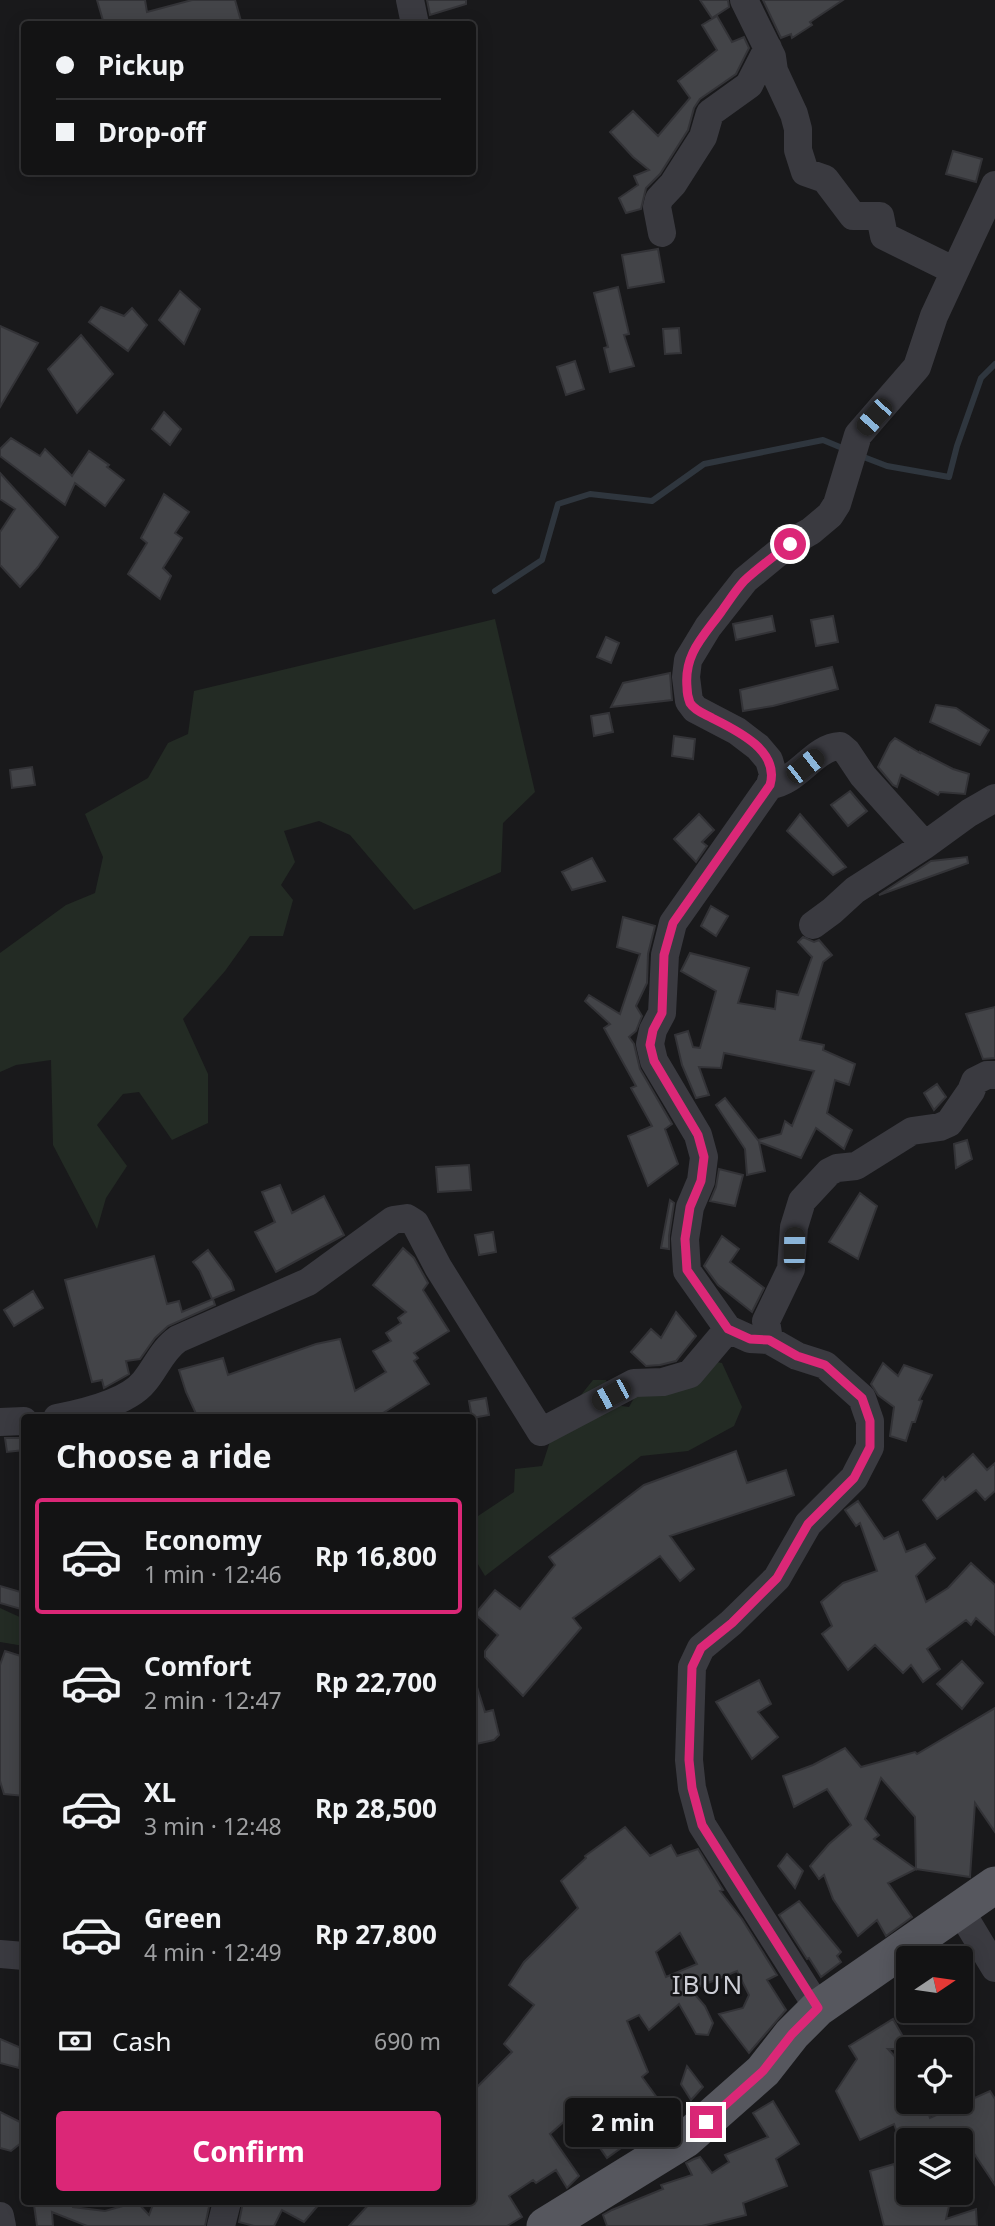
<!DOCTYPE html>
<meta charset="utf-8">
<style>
body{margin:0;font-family:"Noto Sans",sans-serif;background:#202022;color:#f1f3f6;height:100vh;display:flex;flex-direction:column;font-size:26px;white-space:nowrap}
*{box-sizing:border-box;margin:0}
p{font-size:23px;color:#9d9ea0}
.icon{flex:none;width:38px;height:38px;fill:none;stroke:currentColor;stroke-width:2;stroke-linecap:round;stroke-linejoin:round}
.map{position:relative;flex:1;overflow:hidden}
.details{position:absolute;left:21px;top:1414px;width:455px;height:791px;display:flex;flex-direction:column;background:#131314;border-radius:7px;box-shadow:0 4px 18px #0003,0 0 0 2px #323234}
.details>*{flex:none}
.guide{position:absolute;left:21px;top:21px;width:455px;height:154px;border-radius:7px;box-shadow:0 4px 18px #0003,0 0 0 2px #323234;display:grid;align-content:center;height:154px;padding:0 35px;background:#131314}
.needle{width:46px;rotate:77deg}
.buttons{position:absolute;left:896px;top:1946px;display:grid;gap:14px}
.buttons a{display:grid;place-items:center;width:77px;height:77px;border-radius:7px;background:#131314;box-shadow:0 4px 18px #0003,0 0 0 2px #323234;font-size:35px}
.end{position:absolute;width:32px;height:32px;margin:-16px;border:9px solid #db2777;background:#fff;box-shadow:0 0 0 4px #fff}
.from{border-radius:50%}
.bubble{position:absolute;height:49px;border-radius:7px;background:#131314;box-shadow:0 4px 18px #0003,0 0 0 2px #323234;font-size:23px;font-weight:700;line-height:49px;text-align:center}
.car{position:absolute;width:21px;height:42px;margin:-21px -10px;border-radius:9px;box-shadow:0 0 5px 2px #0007;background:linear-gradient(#222 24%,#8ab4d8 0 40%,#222 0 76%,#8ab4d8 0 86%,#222 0)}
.guide b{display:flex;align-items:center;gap:24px;height:66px;font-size:26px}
.guide b+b{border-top:2px solid #323234}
.guide i{width:18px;height:18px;background:#f1f3f6}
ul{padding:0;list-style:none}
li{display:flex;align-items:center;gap:21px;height:116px;margin:0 14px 10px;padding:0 21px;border:4px solid transparent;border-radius:7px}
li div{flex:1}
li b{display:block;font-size:26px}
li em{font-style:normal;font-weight:700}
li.current{border-color:#db2777}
li>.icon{width:63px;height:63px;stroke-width:1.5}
h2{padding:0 35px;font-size:32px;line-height:84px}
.pay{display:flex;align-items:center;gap:18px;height:77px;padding:0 35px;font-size:26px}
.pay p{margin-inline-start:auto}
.action{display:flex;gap:14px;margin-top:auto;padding:14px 35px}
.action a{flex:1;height:80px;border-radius:7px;background:#db2777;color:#fff;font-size:28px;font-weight:700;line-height:80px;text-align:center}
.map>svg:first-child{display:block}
</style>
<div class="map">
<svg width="995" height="2226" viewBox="0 0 995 2226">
<rect width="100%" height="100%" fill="#19191b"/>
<path fill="#232b24" d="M495,619l40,173 -32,31 -2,49 -87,38 -64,-75 -31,-14 -35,10 11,31 -14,23 12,15 -10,36h-33l-25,35 -42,48 25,55v49l-36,17 -33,-48 -16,2 -26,31 30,41 -21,32 -9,31 -44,-84 -2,-85 -35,5 -16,7v-119l66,-48 29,-12 8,-36 -18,-43 63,-36 20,-35 20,-9 6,-43z
M712,1361l10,2 20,44 -8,19 -46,25 -47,5 -156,120 -12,-20v-28l5,-12 36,-24 1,-23 27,-3 12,-37 39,-49h13l9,25 14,2 16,-29z
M0,1608l24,11v27l-24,-4z"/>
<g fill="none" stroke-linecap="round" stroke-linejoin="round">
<path stroke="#2f363e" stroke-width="6" d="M861,456l26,10 62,11 8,-31 24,-68 14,-14
M495,591l47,-31 16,-56 32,-10 62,7 52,-37 119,-24 24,10"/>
</g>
<path fill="#434448" stroke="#333337" stroke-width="2" fill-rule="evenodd" d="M97,0h48l2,12 45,-12h43l6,21 -16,3h-121z
M427,0h39v4l-36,11z
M700,0h28l1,7 -17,11z
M763,0h80l-33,22 2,3 -20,13 -1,-4 -10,4z
M717,16l15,26 12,-5 5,11 -13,26 -36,25 -6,9 -6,22 -28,44 -14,14 -5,21 -15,4 -7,-15 19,-13 -4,-9 15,-6 -16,-13 -23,-25 23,-21 25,25 32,-38 -12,-17 39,-31 -15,-25z
M953,151l29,8 -6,23 -30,-8z
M658,249l6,33 -36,6 -6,-33z
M618,287l11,47 -5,1 10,31 -24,6 -6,-24 4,-1 -14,-54z
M180,291l20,18 -16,35 -25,-24z
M101,307l23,9 8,-8 15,17 -19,26 -39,-29z
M0,326l38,17 -38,64z
M679,328l2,25 -16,1 -2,-25z
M81,335l32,39 -36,39 -29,-44z
M575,361l9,28 -18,6 -9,-28z
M164,412l17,17 -11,16 -18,-16z
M11,438l29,18 5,-7 27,27 17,-25 20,14 -2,2 17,13 -19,26 -30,-23 -10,22 -65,-49v-7z
M0,473l58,64 -20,30 -18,20 -20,-22v-33l15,-23 -15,-10z
M164,494l25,18 -14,21 7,5 -19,30 8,8 -11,23 -32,-25 19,-31 -6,-5z
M772,616l3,15 -39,9 -3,-16z
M833,616l5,26 -22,4 -5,-26z
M606,637l13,6 -8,20 -14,-6z
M832,667l6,22 -65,17 -30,5 -3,-21z
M670,673l2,27 -61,7 12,-24z
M936,705l20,3 33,22 -9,15 -50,-23z
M609,713l4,19 -19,4 -3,-20z
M674,736l21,3 -2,20 -21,-3z
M895,738l25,15v-1l33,17 16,5 -4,20 -25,-2 -2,3 -37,-20 -4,12 -4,-2 -15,-18 12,-24z
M32,767l3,18 -23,3 -2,-18z
M850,791l17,20 -19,15 -17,-21z
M699,814l15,16 -12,12 5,4 -11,16 -22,-23z
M800,814l46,53 -13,8 -46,-44z
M967,857l1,6 -89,32 52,-34z
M592,858l13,23 -33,9 -10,-18z
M711,906l17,10 -12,20 -15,-10z
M623,917l32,9 -7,28 -1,29 -11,23 6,10 -6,15 -7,6 5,7 6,25 32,55 -7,5 13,35 -30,22 -20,-50 24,-10 -21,-38 5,-2 -32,-58 6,-4 -25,-23 4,-6 31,19 20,-60 -23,-7z
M803,937l11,5 5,-2 13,15 -9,7 -23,78 24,5 -1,5 32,14 -6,21 -14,-5 -8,33 25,17 -8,19 -28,-21 -15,30 -42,-16 6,29 -18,4 -2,-26 -29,-44 9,-7 33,42 23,-6 4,-13 7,5 22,-55 -90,-18 -3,15 -22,-1 10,28 -13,3 -14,-33 -7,-30 13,-4 5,16 7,1 16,-57 -35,-20 9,-18 59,15 -11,35 37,6 2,-18 21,4 14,-38 -14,-15z
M995,1007v51l-12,1 -17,-45z
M937,1084l9,13 -12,13 -10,-17z
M967,1140l5,19 -16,9 -2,-24z
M469,1165l2,25 -33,2 -2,-25z
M719,1169l24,6 -8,31 -25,-5 6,-14z
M280,1185l12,28 32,-17 20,39 -68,37 -21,-40 20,-10 -13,-30z
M860,1193l17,13 -19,53 -29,-17z
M670,1200l4,3 -5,33v13l-8,-1z
M493,1232l3,20 -17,3 -4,-20z
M722,1236l17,13 -9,13 34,26 -12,24 -34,-27 -14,-19z
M403,1248l11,10 14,25 -5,7 26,41 -35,22 4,5 -4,3 15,23 -54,34h-177l-12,-26 -7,-22 44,-12 5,17 88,-31 24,-5 15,52 31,-19 -13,-21 18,-10 -5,-8 15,-10 -3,-5 8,-6 -33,-27z
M208,1250l23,31 3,9 -22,9 -12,-28 -7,-9z
M154,1256l13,48 12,-3 3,11 31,-13 2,6 -47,21 -13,12 -15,21 -14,2 3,13 -25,14 -2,-8 -10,2 -27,-102z
M33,1291l10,17 -29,18 -10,-16z
M676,1312l20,24 -20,25 -16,4 -14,1 -15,-14 20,-23 10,9z
M883,1363l15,13 6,-11 28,10 -13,25 3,1 -7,21h-3l-6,19 -16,-5 4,-29 -16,-12 -7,-11z
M486,1398l3,17 -17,3 -3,-17z
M5,1438h19v12l-17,2z
M736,1451l11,32 39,-13 8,25 -124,41 24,33 -14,12 -20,-25 -87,62 8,10 -58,68 -38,-39v-6l13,-16 -23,-21 20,-24 25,19 35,-44 -6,-8 95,-72z
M973,1454l14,16 8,-7v28l-10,9 -9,-10 -39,29 -14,-19 20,-23 2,3z
M858,1501l26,38 14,-7 8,20 19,-8 10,14 -19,18 10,26 22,-14 23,-25 24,22v50l-19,-17 -5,7 -5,-5 -39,29 13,20 -17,13 -12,-17 -8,8 -28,-28 -27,25 -26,-36 10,-8 -11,-24 22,-19 34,-12 -17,-48 -4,3 -11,-16z
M0,1586l24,7v17l-24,-7z
M5,1651l19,6v139l-20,-2 -4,-13v-116z
M962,1661l21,22 -21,26 -25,-25z
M759,1680l12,24 -13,8 20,25 -26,22 -36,-57z
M472,1684h4l9,28 8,-2 6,25 -5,5 -22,5z
M995,1708v124l-20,-29 -5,74 -54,-8 -28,14 24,34 -26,19 -9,-16 -19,16 -25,-37 -9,-24 -5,4 -9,-13 19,-22 22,-19 -24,-36 -33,18 -11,-31 30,-11 32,-17 16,19 54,-15 2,2zM881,1778l34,39 1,52 -42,-30 5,-4 -14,-16z
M625,1827l25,29 21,-11 6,11 21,-7 25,41 -3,1 22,28 35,56 -10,5 19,30 -37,43 -30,-39 24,-6 6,-13 -12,-24 -46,19 14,16 8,17 -5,12 -12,-1 -17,-30 -30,26 -10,-15 -12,6 21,51 -6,5 24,33 -14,10 -19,23 -2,-2 -24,17 -32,-46 -25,22 29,42 -12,12 -11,-18 -20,13 -3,-3 -24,16 13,21 -15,9h-158l22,-24h101v-110l40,-40 -8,-8 30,-39 -25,-20 15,-23 54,-54 -17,-27 25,-23 -1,-2zM680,1933l17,31 -31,13 -10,-25z
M787,1854l16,17 -8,17 -17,-22z
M799,1901l42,51 -4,4 4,6 -20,15 -12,-19 -2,1 -28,-44z
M893,2019l17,30h-22l20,22v31h17l5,16 60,-27 5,8v86l-30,-45h-65l-6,-16 -34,16 -24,-49 21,-32 -8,-13z
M0,2039l21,9 -2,20 -19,-5z
M687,2066l16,21 -12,13 -10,-16z
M773,2101l26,43 -23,15 11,27 -44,17 3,12 -44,11h-95l-4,-11 9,-5 51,-21 -2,-4 31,-10 -6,-12 8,-4 6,-2 12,16 17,-11 -4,-7 43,-18 -15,-24z
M0,2112l20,10 1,21 -10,8 -11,-3z
M894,2164l8,29h50l-6,26 30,-10 1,17h-93l-14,-55z
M27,2202h45l1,5 32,4 32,-9 12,13 5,-13h56l-5,24h-118l-35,-14 1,14h-16l-3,-21z
M243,2202h78l-17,20 -22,-12 -8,16h-20l-15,-4z"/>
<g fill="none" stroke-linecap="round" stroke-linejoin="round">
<path stroke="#3a3a40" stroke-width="28" d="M410,0l5,24
M744,0l28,57 2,14 20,43 4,15v21l7,22 20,7 28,37h27l4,20 71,35
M662,233l-5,-26 2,-8 14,-15 30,-47 7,-24 39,-28 19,-37
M770,785c28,-3 44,-38 70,-39l7,6 16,24 62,69 44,-32 26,-15
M813,925l19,-14 23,-21 70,-45
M769,1340l-3,-19 25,-52 3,-42 8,-26 27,-29 8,-4 19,-2 56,-35 28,-4 9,-4 22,-32 4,-10 12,-6h8
M57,1418c25,-5 70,-15 87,-36 12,-14 18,-32 34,-43l130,-57 85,-62 14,-2 8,5 23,44 103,165 93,-49 29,-1 27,-8 38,-45
M0,1422l24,-1
M960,1910l35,58
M0,1954l24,2
M818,2008l-116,-183 -10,-37 -3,-28 3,-93 9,-19 30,-25 46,-45 31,-54 46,-46 16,-31v-26l-8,-23 -37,-33 -28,-9 -28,-16 -19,-1 -22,-10 -41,-58 -2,-32 5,-32 11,-26 3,-24 -6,-22 -44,-74 -4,-17 3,-14 9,-17 3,-58 8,-32 97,-138 3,-11 -4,-14 -11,-13 -21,-16 -42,-22 -6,-8 -3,-24 2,-17 20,-33 37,-47 45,-37 21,-12 19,-16 7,-11 21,-69 59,-68 17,-51 61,-131
M0,2216l2,10
M221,2226l6,-24"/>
<path stroke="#56575e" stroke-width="37" d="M545,2226l141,-87 77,-68 29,-37 26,-26 177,-123"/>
</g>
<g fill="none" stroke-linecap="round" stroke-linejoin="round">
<path stroke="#db2777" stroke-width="9" d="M706,2122l57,-51 29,-37 26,-26 -116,-183 -10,-37 -3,-28 3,-93 9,-19 31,-25 45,-45 31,-54 46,-46 16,-31v-26l-8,-23 -37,-33 -28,-9 -28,-16 -19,-1 -22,-10 -41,-59 -2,-31 5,-32 11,-26 3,-24 -6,-22 -44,-74 -4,-16 3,-15 9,-17 2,-58 9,-32 97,-138c10,-34 -32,-54 -58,-67 -7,-4 -17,-7 -22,-15 -2,-5 -3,-10 -3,-16 -3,-33 16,-50 34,-75 8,-11 14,-21 23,-31 14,-13 30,-25 46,-37"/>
</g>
<g text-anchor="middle" stroke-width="5" stroke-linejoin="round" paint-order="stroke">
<g font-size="26" letter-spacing="2" fill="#cdced6" stroke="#141416">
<text x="708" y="1994">IBUN</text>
</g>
</g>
</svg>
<div class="buttons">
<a><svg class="needle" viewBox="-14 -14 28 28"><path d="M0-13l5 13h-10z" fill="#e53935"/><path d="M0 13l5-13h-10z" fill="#9d9ea0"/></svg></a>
<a><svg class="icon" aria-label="locate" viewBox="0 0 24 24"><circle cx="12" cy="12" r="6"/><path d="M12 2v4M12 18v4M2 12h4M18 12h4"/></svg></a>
<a><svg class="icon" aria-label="layers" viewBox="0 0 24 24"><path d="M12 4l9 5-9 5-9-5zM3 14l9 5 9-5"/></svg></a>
</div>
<i class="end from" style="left:790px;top:544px"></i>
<i class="end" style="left:706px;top:2122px"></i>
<div class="bubble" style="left:565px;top:2098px;width:116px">2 min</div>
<i class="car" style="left:874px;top:417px;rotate:222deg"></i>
<i class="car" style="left:805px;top:766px;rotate:52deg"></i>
<i class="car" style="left:794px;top:1248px;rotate:1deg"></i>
<i class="car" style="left:611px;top:1395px;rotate:242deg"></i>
<div class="guide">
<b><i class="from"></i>Pickup</b>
<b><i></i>Drop-off</b>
</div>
<section class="details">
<h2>Choose a ride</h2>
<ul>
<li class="current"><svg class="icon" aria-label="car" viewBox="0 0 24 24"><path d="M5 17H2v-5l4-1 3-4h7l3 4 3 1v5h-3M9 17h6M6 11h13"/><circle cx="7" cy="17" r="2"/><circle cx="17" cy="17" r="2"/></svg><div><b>Economy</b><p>1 min · 12:46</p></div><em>Rp 16,800</em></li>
<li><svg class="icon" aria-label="car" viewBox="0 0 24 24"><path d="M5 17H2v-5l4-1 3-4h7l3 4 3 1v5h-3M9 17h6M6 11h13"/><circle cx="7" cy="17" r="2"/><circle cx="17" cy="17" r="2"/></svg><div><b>Comfort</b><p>2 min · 12:47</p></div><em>Rp 22,700</em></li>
<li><svg class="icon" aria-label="car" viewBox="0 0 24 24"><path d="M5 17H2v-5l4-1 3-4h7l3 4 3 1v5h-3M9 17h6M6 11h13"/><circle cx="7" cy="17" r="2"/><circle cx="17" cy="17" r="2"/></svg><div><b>XL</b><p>3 min · 12:48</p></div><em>Rp 28,500</em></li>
<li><svg class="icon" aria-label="car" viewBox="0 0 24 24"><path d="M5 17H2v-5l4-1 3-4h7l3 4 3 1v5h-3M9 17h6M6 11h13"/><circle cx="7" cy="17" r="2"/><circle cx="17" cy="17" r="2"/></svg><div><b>Green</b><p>4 min · 12:49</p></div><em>Rp 27,800</em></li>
</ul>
<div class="pay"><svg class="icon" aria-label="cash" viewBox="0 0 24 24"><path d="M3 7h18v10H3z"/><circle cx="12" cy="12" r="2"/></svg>Cash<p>690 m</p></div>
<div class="action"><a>Confirm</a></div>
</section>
</div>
